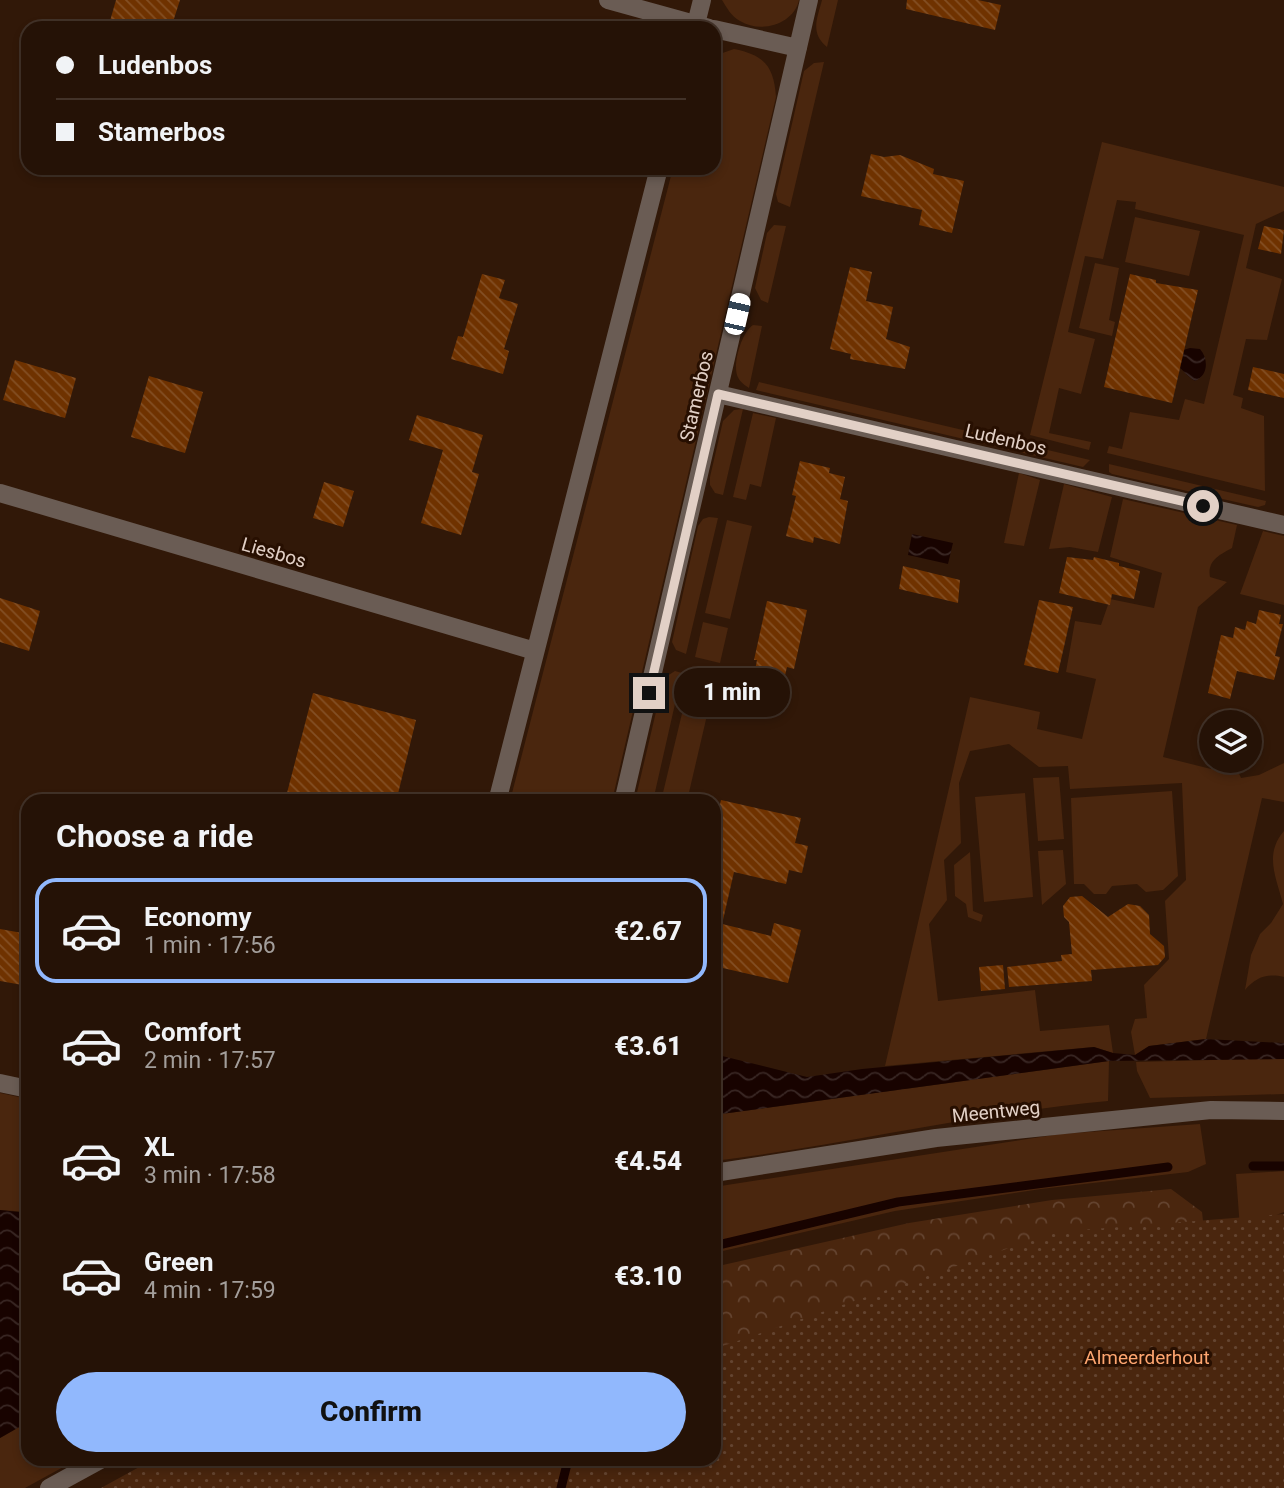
<!DOCTYPE html>
<meta charset="utf-8">
<style>
body{margin:0;font-family:Roboto,sans-serif;background:#312014;color:#f1f3f6;height:100vh;display:flex;flex-direction:column;font-size:26px;white-space:nowrap}
*{box-sizing:border-box;margin:0}
p{font-size:23px;color:#a39e9b}
.icon{flex:none;width:38px;height:38px;fill:none;stroke:currentColor;stroke-width:2;stroke-linecap:round;stroke-linejoin:round}
.map{position:relative;flex:1;overflow:hidden}
.details{position:absolute;left:21px;top:794px;width:700px;height:672px;display:flex;flex-direction:column;background:#251206;border-radius:21px;box-shadow:0 4px 10px #0003,0 0 0 2px #423228}
.details>*{flex:none}
.guide{position:absolute;left:21px;top:21px;width:700px;height:154px;border-radius:21px;box-shadow:0 4px 10px #0003,0 0 0 2px #423228;display:grid;align-content:center;height:154px;padding:0 35px;background:#251206}
.buttons{position:absolute;left:1199px;top:710px;display:grid;gap:14px}
.buttons a{display:grid;place-items:center;width:63px;height:63px;border-radius:50%;background:#251206;box-shadow:0 4px 10px #0003,0 0 0 2px #423228;font-size:35px}
.end{position:absolute;width:32px;height:32px;margin:-16px;border:9px solid #e2d0c6;background:#111;box-shadow:0 0 0 4px #111}
.from{border-radius:50%}
.bubble{position:absolute;height:49px;border-radius:24px;background:#251206;box-shadow:0 4px 10px #0003,0 0 0 2px #423228;font-size:23px;font-weight:800;line-height:49px;text-align:center}
.car{position:absolute;width:21px;height:42px;margin:-21px -10px;border-radius:9px;box-shadow:0 0 5px 2px #0007;background:linear-gradient(#fff 24%,#345 0 40%,#fff 0 76%,#345 0 86%,#fff 0)}
.guide b{display:flex;align-items:center;gap:24px;height:66px;font-size:26px}
.guide b+b{border-top:2px solid #423228}
.guide i{width:18px;height:18px;background:#f1f3f6}
ul{padding:0;list-style:none}
li{display:flex;align-items:center;gap:21px;height:105px;margin:0 14px 10px;padding:0 21px;border:4px solid transparent;border-radius:21px}
li div{flex:1}
li b{display:block;font-size:26px}
li em{font-style:normal;font-weight:800}
li.on{border-color:#91b8fd}
li>.icon{width:63px;height:63px;stroke-width:1.5}
h2{padding:0 35px;font-size:32px;line-height:84px}
.primary-button{display:flex;gap:14px;margin-top:auto;padding:14px 35px}
.primary-button a{flex:1;height:80px;border-radius:42px;background:#91b8fd;color:#111;font-size:28px;font-weight:800;line-height:80px;text-align:center}
.map>svg:first-child{display:block}
</style>
<div class="map">
<svg width="1284" height="1488" viewBox="0 0 1284 1488">
<defs>
<pattern id="forest-crowns" width="20" height="18" patternUnits="userSpaceOnUse" patternTransform="scale(1.75)"><rect width="20" height="18" fill="#4a260e"/><path d="M2 6a3 3 0 1 1 6 0M12 15a3 3 0 1 1 6 0" fill="none" stroke="#644430"/></pattern>
<pattern id="park-dots" width="8" height="8" patternUnits="userSpaceOnUse" patternTransform="scale(1.75)"><rect width="8" height="8" fill="#4a260e"/><path d="M2 2h.1M6 6h.1" fill="none" stroke="#644430" stroke-width="1.8" stroke-linecap="round"/></pattern>
<pattern id="water-waves" width="16" height="10" patternUnits="userSpaceOnUse" patternTransform="scale(1.75)"><rect width="16" height="10" fill="#180300"/><path d="M0 5q4-4 8 0t8 0" fill="none" stroke="#392724"/></pattern>
<pattern id="building-back-hatch" width="6" height="6" patternUnits="userSpaceOnUse" patternTransform="scale(1.75)"><rect width="6" height="6" fill="#6f3200"/><path d="M-1 5l2 2M0 0l6 6M5-1l2 2" fill="none" stroke="#834f24"/></pattern>
</defs>
<rect width="100%" height="100%" fill="#311808"/>
<path fill="#4a260e" d="M722,0h77c-5,24 -38,34 -59,21 -9,-5 -13,-13 -18,-21z
M822,0h16l-11,47c-17,-14 -10,-28 -5,-47z
M734,49c30,6 40,17 42,48l-164,704h-102l163,-633h41v-112z
M824,62l-34,145 -12,-5 -2,-8 28,-123 10,-8z
M1102,142l182,45v24l-28,13 -10,44 36,11 -15,61 -21,-1 -13,56 10,3 -2,10 23,8 1,75 -158,-38 2,-7 13,3 8,-37 49,8 6,-21 19,5 40,-169 -109,-26 1,-7 -19,-2 -14,59 -18,-3 -17,76 27,7 -14,55 -22,-6 -10,45 42,9 -2,8 -59,-15z
M1135,217l65,14 -11,45 -64,-14z
M774,225l12,1 -18,77 -7,-3 -6,-12 12,-55z
M1095,263l24,5 -10,52 6,2 -3,14 -33,-8z
M753,325l9,1 -13,62c-6,-4 -10,-7 -12,-13 -4,-13 5,-43 16,-50z
M759,382l331,78 -7,7 -327,-77z
M743,409l-20,86 -8,-2 -5,-8v-8l13,-56 11,-11z
M753,413l23,5 -15,69 -11,-3 -4,16 -13,-3z
M1109,464l157,37 -1,4 -7,2 -146,-33 -3,-2z
M1019,473l21,7 -16,66 -20,-3z
M1064,484l48,13 -14,55 -28,-5 -21,2z
M1123,499l114,26 -5,23c-13,7 -25,13 -22,29l17,5 -29,25 -35,150 48,12 8,-8h21l-3,8 4,9 18,-3 25,-12v39l-22,-4 -56,241 -57,7 -14,9 -4,-23 4,-13 12,-1 -3,-33 25,-26 -4,-58 21,-21 -4,-97 -112,6 -2,-23 -29,1 -30,-23 -39,7 -11,32 2,60 -17,17 3,40 -18,24 9,77 97,-11 5,41 69,-6 4,28 -19,-6 -209,19 85,-369 70,15 -3,17 45,10 14,-60 -30,-7 9,-51 26,4 9,-26 44,9 8,-35 -52,-16z
M709,517l9,1 -32,136 -10,-4 -4,-8 26,-116 5,-7z
M727,520l25,6 -22,93 -25,-6z
M1263,531l21,5v69l-44,-11z
M703,622l25,6 -8,35 -25,-6z
M675,671l7,2 -29,128h-18l29,-123z
M691,676l24,5 -28,120h-26z
M1059,777l5,62 -26,2 -5,-63z
M1172,791l6,85 -15,14 -17,2 -9,-8 -25,2 -6,8h-12l-10,-10h-10l-3,-86z
M1025,793l8,104 -49,5 -9,-105z
M1284,831v146c-17,-4 -28,0 -39,13l6,-35 9,-21 11,-11 12,-19c-7,-27 -19,-50 1,-73z
M1063,850l3,34 -24,21 -4,-54z
M970,852l3,59 10,4 -2,7 -13,-5 -2,-13 -11,-8 -1,-31z
M1250,1059h34v35l-134,4 -13,-27 -1,-9z
M1109,1061l-1,40c-133,12 -262,44 -394,60v-46z
M0,1093l28,6v113l-28,-2z
M1200,1124l6,40 -18,8 -147,17 -146,22 -181,42v-66l346,-53z
M1284,1171v41l-44,17 -4,-55z
M28,1422v38h48l-51,28h-25v-50z"/>
<path fill="url(#forest-crowns)" d="M1171,1189l31,23 16,147 -633,129 129,-28v-193l195,-44 143,-23z"/>
<path fill="url(#park-dots)" d="M1284,1214v274h-1183l51,-28h562v-111l342,-117z"/>
<path fill="url(#water-waves)" d="M1190,348l10,1c9,10 8,27 -5,32 -9,-5 -13,-13 -21,-18l9,-13z
M912,534l41,9 -5,21 -40,-9z
M1206,1039l78,4v16l-175,2 -395,54v-61l93,23 55,-8 232,-22 19,6 22,2 14,-9z
M0,1210l28,3v209l-28,16z"/>
<g fill="none" stroke-linecap="round" stroke-linejoin="round">
<path stroke="#180300" stroke-width="9" d="M1253,1166h31
M714,1246l184,-44 270,-35
M561,1488l7,-28"/>
</g>
<path fill="url(#building-back-hatch)" d="M116,0h64l-9,28h-63z
M907,0h71l23,5 -6,25 -89,-21z
M871,154l13,3 16,-2 34,14 -1,5 31,7 -12,52 -33,-8 3,-15 -61,-14z
M1264,226l20,4 -3,24 -23,-5z
M850,267l22,5 -6,29 27,6 -7,32 24,8 -5,22 -55,-10 1,-5 -21,-5z
M482,274l23,6 -6,18 19,6 -14,45 5,2 -6,23 -52,-15 7,-23 5,1z
M1130,274l26,6v3l42,7 -26,113 -68,-16z
M15,360l61,18 -11,40 -62,-18z
M1253,367l31,7v24l-36,-8z
M149,376l54,16 -18,61 -54,-16z
M417,415l66,20 -11,37 7,2 -18,61 -40,-12 22,-73 -34,-10z
M800,461l30,7 -1,5 16,4 -5,22 8,2 -8,43 -26,-7 -1,6 -27,-7 10,-40 -4,-1z
M324,482l30,9 -11,36 -30,-9z
M1067,557l26,3 1,-3 25,6v3l21,5 -6,28 -22,-5 -2,11 -51,-12z
M903,566l57,14 -2,23 -59,-14z
M0,598l40,13 -11,40 -29,-9z
M1039,600l34,7 -15,66 -34,-8z
M767,601l40,9 -13,59 -7,-2 -7,29 -29,-6 6,-30h-3z
M1259,610l22,5 -2,9h4l-8,32 5,1 -6,23 -37,-9 -7,28 -22,-6 13,-58 12,3 2,-11 10,3 2,-9 9,3z
M313,693l103,27 -20,82h-51l-19,-5 -1,5h-6l-32,-9z
M721,800l80,18 -6,25 13,3 -6,27 -13,-3 -3,14 -52,-12 -11,48 -9,-1v-88z
M1082,896l26,21 20,-13 12,2 9,9 1,19 14,12 1,11 -7,8 -67,5 1,11 -83,6 -2,-20 55,-6 -1,-6 11,-1 -3,-32 -5,-5 -1,-11 7,-9z
M714,922l57,14 3,-13 27,7 -13,53 -74,-17z
M0,929l28,5v52l-28,-5z
M1003,965l2,24 -24,2 -2,-24z"/>
<g fill="none" stroke-linecap="round" stroke-linejoin="round">
<path stroke="#6a5c54" stroke-width="18" d="M608,0l101,28
M695,28l7,-28
M714,29l84,19
M718,394l566,131
M0,493l535,158
M497,802l162,-634
M623,802l186,-802
M0,1083l28,6
M714,1173l222,-35 275,-28 73,1"/>
<path stroke="#6a5c54" stroke-width="18" d="M49,1488l51,-28"/>
</g>
<g fill="none" stroke-linecap="round" stroke-linejoin="round">
<path stroke="#e2d0c6" stroke-width="9" d="M649,693l69,-299 485,112"/>
</g>
<g text-anchor="middle" stroke-width="6" stroke-linejoin="round" paint-order="stroke">
<g font-size="19" fill="#e2d0c6" stroke="#270f01">
<text transform="translate(696 396) rotate(-77)" y="7">Stamerbos</text>
<text transform="translate(1006 439) rotate(13)" y="7">Ludenbos</text>
<text transform="translate(274 552) rotate(16)" y="7">Liesbos</text>
<text transform="translate(996 1111) rotate(-6)" y="7">Meentweg</text>
</g>
<g font-size="19" fill="#fea670" stroke="#270f01">
<text x="1147" y="1364">Almeerderhout</text>
</g>
</g>
</svg>
<div class="buttons">
<a><svg class="icon" aria-label="layers" viewBox="0 0 24 24"><path d="M12 4l9 5-9 5-9-5zM3 14l9 5 9-5"/></svg></a>
</div>
<i class="end from" style="left:1203px;top:506px"></i>
<i class="end" style="left:649px;top:693px"></i>
<div class="bubble" style="left:674px;top:668px;width:116px">1 min</div>
<i class="car" style="left:737px;top:314px;rotate:13deg"></i>
<div class="guide">
<b><i class="from"></i>Ludenbos</b>
<b><i></i>Stamerbos</b>
</div>
<section class="details">
<h2>Choose a ride</h2>
<ul>
<li class="on"><svg class="icon" aria-label="car" viewBox="0 0 24 24"><path d="M5 17H2v-5l4-1 3-4h7l3 4 3 1v5h-3M9 17h6M6 11h13"/><circle cx="7" cy="17" r="2"/><circle cx="17" cy="17" r="2"/></svg><div><b>Economy</b><p>1 min · 17:56</p></div><em>€2.67</em></li>
<li><svg class="icon" aria-label="car" viewBox="0 0 24 24"><path d="M5 17H2v-5l4-1 3-4h7l3 4 3 1v5h-3M9 17h6M6 11h13"/><circle cx="7" cy="17" r="2"/><circle cx="17" cy="17" r="2"/></svg><div><b>Comfort</b><p>2 min · 17:57</p></div><em>€3.61</em></li>
<li><svg class="icon" aria-label="car" viewBox="0 0 24 24"><path d="M5 17H2v-5l4-1 3-4h7l3 4 3 1v5h-3M9 17h6M6 11h13"/><circle cx="7" cy="17" r="2"/><circle cx="17" cy="17" r="2"/></svg><div><b>XL</b><p>3 min · 17:58</p></div><em>€4.54</em></li>
<li><svg class="icon" aria-label="car" viewBox="0 0 24 24"><path d="M5 17H2v-5l4-1 3-4h7l3 4 3 1v5h-3M9 17h6M6 11h13"/><circle cx="7" cy="17" r="2"/><circle cx="17" cy="17" r="2"/></svg><div><b>Green</b><p>4 min · 17:59</p></div><em>€3.10</em></li>
</ul>
<div class="primary-button"><a>Confirm</a></div>
</section>
</div>
